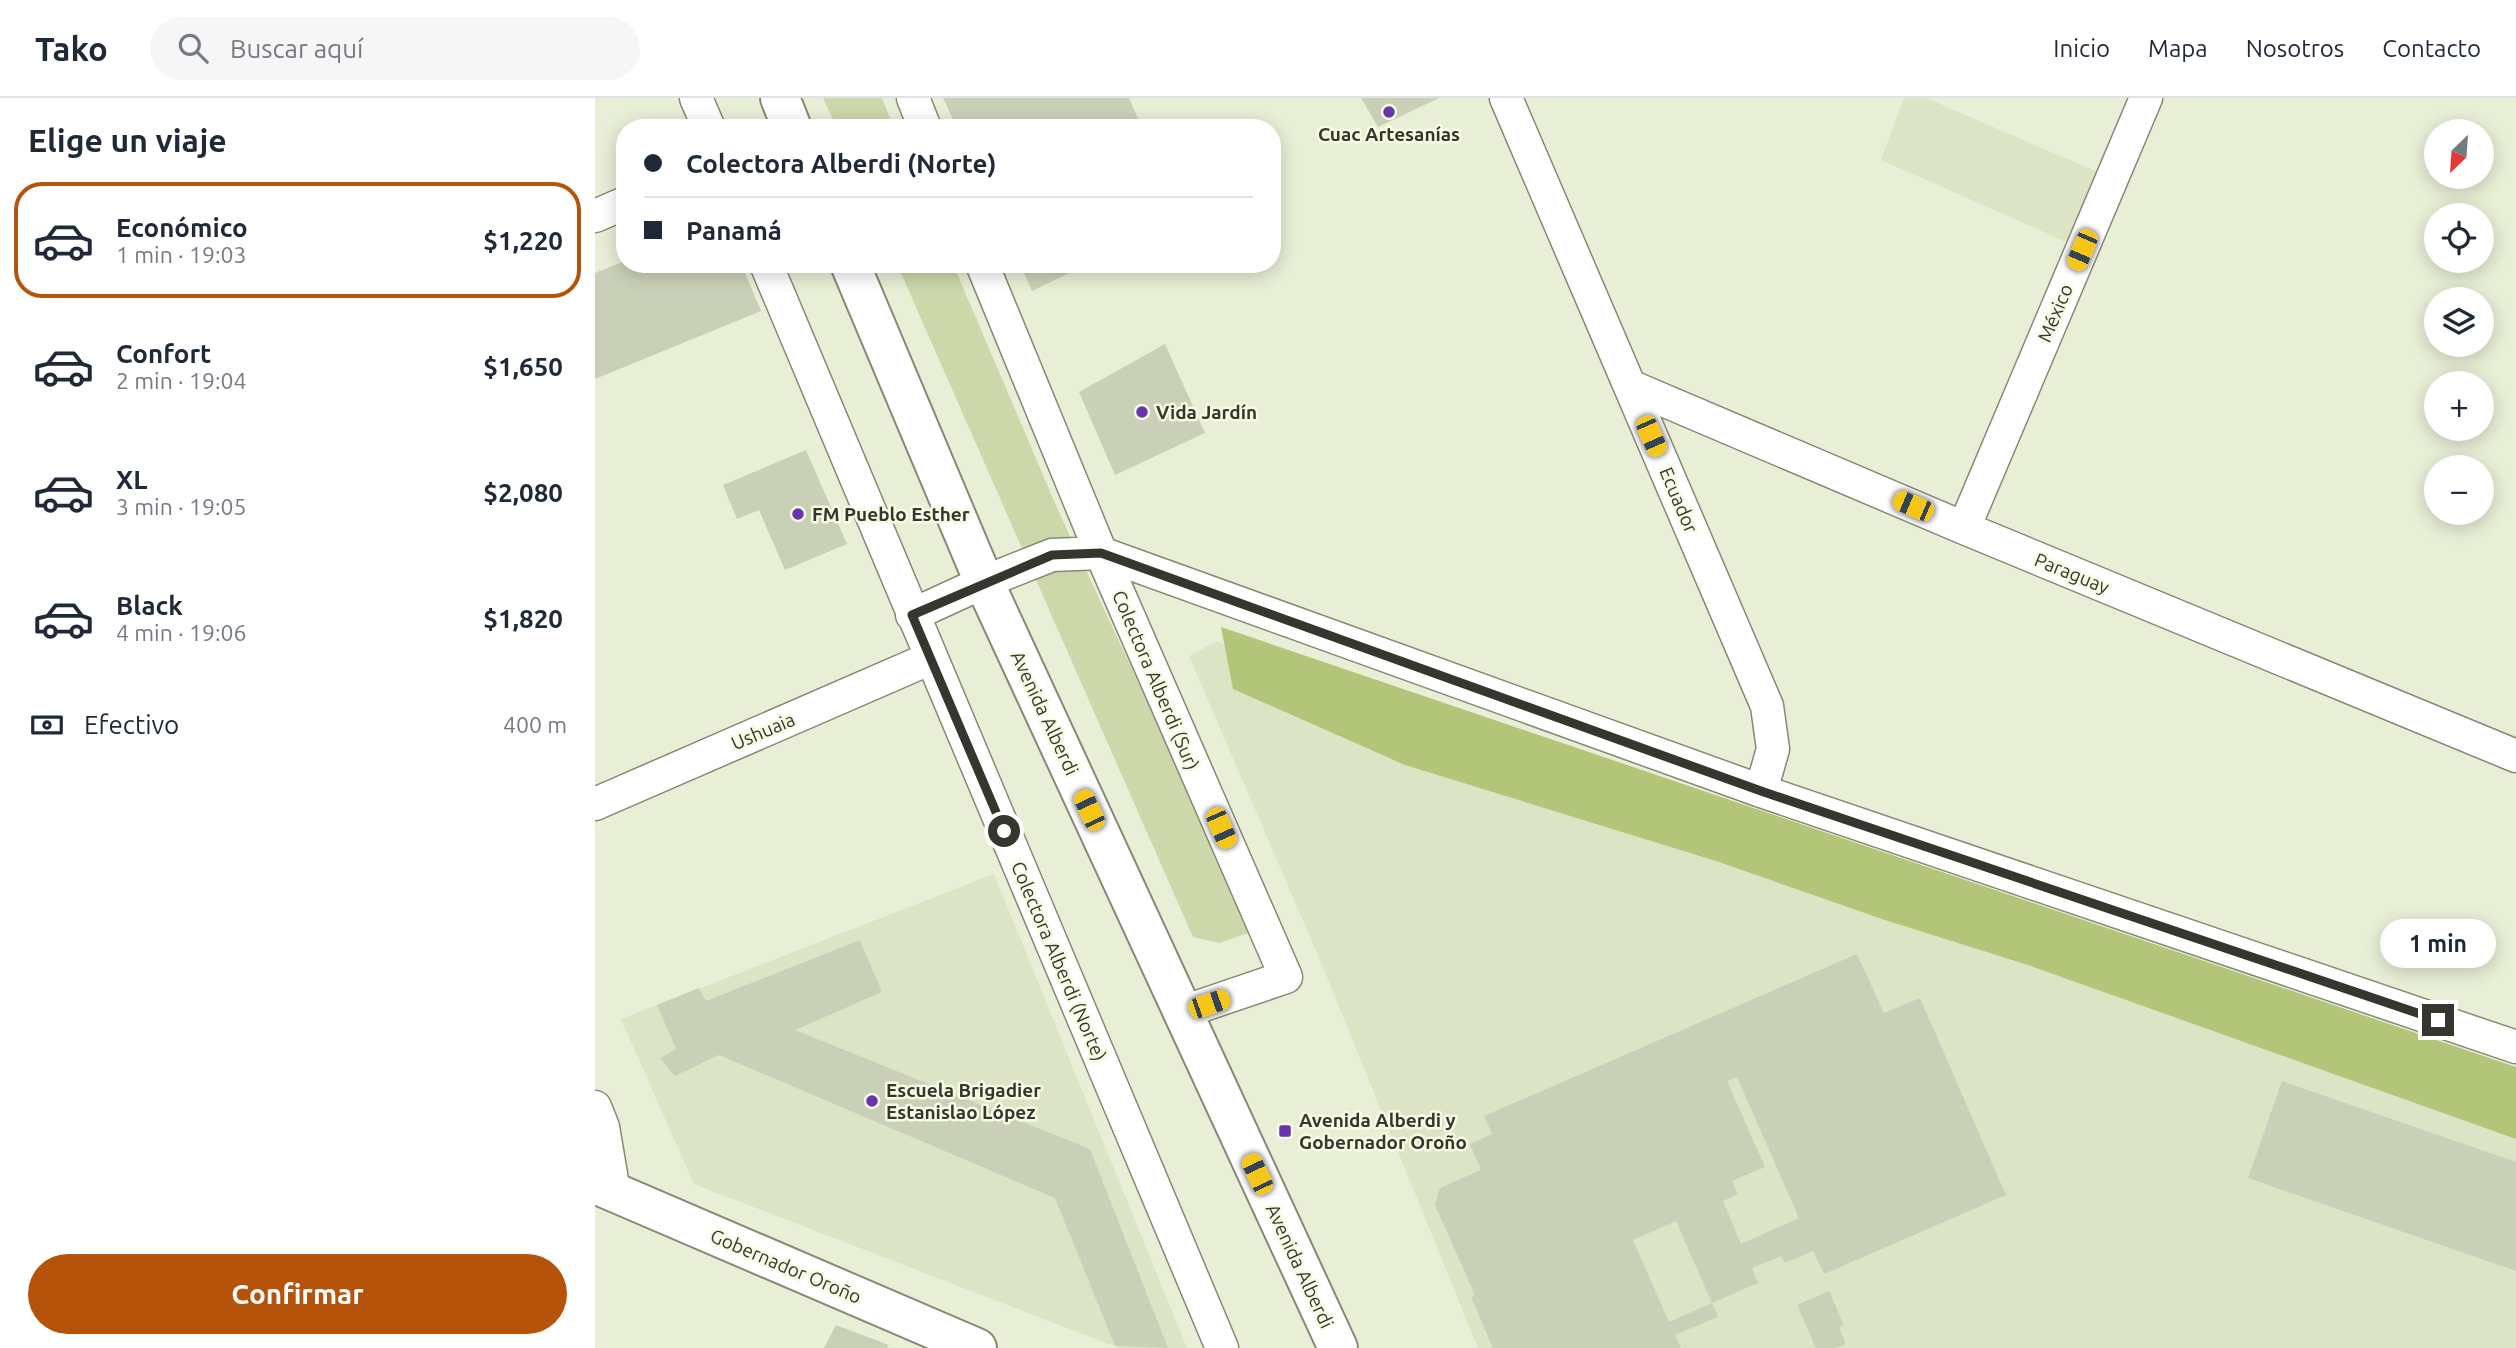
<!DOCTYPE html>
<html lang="es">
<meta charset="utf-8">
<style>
body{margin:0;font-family:Ubuntu,sans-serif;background:#f6f6f7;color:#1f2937;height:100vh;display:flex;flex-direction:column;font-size:26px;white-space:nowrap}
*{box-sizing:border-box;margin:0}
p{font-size:23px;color:#747a83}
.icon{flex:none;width:38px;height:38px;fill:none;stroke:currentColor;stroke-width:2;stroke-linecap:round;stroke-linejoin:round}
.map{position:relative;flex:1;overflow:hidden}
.side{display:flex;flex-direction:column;background:#fff;width:595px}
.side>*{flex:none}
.hud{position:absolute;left:21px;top:21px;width:665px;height:154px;border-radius:28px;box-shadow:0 4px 18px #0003;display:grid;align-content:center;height:154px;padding:0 28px;background:#fff}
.needle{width:46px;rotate:205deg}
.buttons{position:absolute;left:1829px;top:21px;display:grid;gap:14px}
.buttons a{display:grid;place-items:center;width:70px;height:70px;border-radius:50%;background:#fff;box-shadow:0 4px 18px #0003;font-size:35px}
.end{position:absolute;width:32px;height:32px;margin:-16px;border:9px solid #35372e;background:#fff;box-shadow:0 0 0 4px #fff}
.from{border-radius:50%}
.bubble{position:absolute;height:49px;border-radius:24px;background:#fff;box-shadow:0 4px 18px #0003;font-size:23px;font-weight:700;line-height:49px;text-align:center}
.car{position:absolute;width:21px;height:42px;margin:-21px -10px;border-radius:9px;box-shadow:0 0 5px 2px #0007;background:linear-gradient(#f5c518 24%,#345 0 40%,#f5c518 0 76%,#345 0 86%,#f5c518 0)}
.hud b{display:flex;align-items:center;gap:24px;height:66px;font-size:26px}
.hud b+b{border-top:2px solid #e0e1e3}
.hud i{width:18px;height:18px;background:#1f2937}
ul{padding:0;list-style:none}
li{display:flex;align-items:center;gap:21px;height:116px;margin:0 14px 10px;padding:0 14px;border:4px solid transparent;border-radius:28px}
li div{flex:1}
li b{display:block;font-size:26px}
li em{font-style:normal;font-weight:700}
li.selected{border-color:#b45309}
li>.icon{width:63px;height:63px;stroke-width:1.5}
h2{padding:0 28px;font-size:32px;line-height:84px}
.pay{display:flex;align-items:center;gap:18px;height:77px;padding:0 28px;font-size:26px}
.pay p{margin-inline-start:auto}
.button{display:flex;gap:14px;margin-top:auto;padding:14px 28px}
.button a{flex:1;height:80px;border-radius:42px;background:#b45309;color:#fff;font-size:28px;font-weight:700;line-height:80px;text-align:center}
header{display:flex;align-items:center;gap:42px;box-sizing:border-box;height:98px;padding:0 35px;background:#fff;border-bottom:2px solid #e0e1e3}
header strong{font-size:33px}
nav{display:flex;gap:38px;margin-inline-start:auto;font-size:24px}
.search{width:490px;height:63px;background:#f6f6f7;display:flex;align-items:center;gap:18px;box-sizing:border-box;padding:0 24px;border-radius:38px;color:#747a83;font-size:26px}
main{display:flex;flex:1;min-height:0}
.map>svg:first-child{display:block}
</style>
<header>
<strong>Tako</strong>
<div class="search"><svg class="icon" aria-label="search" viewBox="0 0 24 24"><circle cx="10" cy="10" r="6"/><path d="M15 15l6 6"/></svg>Buscar aquí</div>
<nav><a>Inicio</a><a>Mapa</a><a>Nosotros</a><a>Contacto</a></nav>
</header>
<main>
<section class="side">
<h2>Elige un viaje</h2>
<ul>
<li class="selected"><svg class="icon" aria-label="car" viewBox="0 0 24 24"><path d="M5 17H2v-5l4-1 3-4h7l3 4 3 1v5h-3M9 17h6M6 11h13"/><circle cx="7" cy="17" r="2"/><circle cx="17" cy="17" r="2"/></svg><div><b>Económico</b><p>1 min · 19:03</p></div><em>$1,220</em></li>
<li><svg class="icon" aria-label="car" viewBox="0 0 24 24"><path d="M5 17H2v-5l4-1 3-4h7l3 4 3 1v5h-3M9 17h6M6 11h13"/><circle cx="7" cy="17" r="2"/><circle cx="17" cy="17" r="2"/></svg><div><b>Confort</b><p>2 min · 19:04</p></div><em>$1,650</em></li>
<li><svg class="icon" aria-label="car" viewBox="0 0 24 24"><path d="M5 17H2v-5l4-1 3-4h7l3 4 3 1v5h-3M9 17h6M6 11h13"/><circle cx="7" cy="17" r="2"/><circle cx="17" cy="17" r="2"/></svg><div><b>XL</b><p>3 min · 19:05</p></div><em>$2,080</em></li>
<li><svg class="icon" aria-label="car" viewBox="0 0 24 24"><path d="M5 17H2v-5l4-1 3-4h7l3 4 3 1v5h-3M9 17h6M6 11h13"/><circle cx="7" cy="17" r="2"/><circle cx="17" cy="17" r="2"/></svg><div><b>Black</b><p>4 min · 19:06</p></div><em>$1,820</em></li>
</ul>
<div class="pay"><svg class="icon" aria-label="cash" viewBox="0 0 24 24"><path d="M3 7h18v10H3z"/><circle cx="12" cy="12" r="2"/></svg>Efectivo<p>400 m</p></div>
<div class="button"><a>Confirmar</a></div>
</section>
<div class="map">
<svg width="1921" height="1250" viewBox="0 0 1921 1250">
<rect width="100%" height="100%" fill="#e8efd6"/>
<path fill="#dce4c5" d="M1309,0h22l174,75 -31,70 -188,-83z
M622,543l1299,439v268h-1038l-156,-383 -133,-309z
M399,776l193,474h-68l-425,-164 -73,-165z"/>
<path fill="#ccd7aa" d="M228,0h59l12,30h-57z
M302,166h56l104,244 197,423 -35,12 -26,-6z"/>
<path fill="#b3c578" d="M626,529l1295,440v72l-488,-174 -143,-45 -169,-59 -311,-96 -172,-76z"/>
<path fill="#cad0b8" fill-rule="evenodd" d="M348,0h186l13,30h-185z
M766,0h78l-61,29z
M30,163v3h116l20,47 -166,68v-106z
M425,166h68l-56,27z
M570,246l40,89 -90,42 -36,-83z
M211,352l41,94 -62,26 -26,-60 -22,9 -14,-34z
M265,842l22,52 -87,38 295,119 78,199 -53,-2 -60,-148 -336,-143 -44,21 -15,-18 16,-9 -19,-44 42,-17 7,13z
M1262,856l27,59 36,-15 86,197 -182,79 -11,-23 -28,12 -4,-7 -29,12 6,15 -46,20 6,14 -43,18 6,13h-188l-22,-51 4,-2 -40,-90 5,-17 41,-18 -11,-26 22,-10 -8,-18zM1142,979l62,141 -58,26 -18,-43 15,-7 -6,-13 33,-14 -38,-86zM1081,1123l36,82 -43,19 -36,-82z
M1687,983l234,81v109l-268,-93z
M1234,1193l15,34 -5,2 7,17 -10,4h-20l-19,-43z
M241,1227l53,20 -2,3h-63z"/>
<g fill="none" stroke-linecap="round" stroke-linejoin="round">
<defs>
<path id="street" d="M101,0l13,30
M318,0l12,30
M911,0l261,608 6,43 -12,42
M0,118l30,-13
M171,166l456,1084
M387,166l119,289 185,424 -103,35
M1035,288l334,142 552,228
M1369,430l182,-430
M317,517l72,-33 68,-27 49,-2 660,238 755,256
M0,706l336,-146
M0,1009l8,20 11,65"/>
<path id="secondary" d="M0,1086l382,164"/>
<path id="primary" d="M185,0l12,30
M255,166l134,318 354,766"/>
</defs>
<use href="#street" stroke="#848a74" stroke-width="35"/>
<use href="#secondary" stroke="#848a74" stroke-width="42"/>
<use href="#primary" stroke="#848a74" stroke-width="42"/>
<use href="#street" stroke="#fff" stroke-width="32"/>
<use href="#secondary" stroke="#fff" stroke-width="38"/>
<use href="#primary" stroke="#fff" stroke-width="38"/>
</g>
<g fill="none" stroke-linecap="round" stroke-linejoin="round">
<path stroke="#35372e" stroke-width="9" d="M409,733l-92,-216 140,-60 49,-2 660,238 677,229"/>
</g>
<g fill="#6a35ac" stroke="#f5fce3" stroke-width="2.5">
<circle cx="794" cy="14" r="7"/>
<circle cx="547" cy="314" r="7"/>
<circle cx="203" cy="416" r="7"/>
<circle cx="277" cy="1003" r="7"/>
<rect x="683" y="1026" width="14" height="14" rx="3.5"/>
</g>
<g text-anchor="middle" stroke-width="5" stroke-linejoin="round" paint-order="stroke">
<g font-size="19" font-weight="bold" fill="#35372e" stroke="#f5fce3" text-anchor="start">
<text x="794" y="43" text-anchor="middle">Cuac Artesanías</text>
<text x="561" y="321">Vida Jardín</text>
<text x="217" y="423">FM Pueblo Esther</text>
<text x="291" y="999">Escuela Brigadier<tspan x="291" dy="22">Estanislao López</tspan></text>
<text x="704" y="1029">Avenida Alberdi y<tspan x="704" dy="22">Gobernador Oroño</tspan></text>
</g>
<g font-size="19" fill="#35372e" stroke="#f5fce3">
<text transform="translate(1460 215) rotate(-67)" y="7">México</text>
<text transform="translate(1084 402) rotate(67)" y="7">Ecuador</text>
<text transform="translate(1477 475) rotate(22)" y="7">Paraguay</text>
<text transform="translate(561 582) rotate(67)" y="7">Colectora Alberdi (Sur)</text>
<text transform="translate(450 615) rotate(65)" y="7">Avenida Alberdi</text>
<text transform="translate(168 633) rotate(-23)" y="7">Ushuaia</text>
<text transform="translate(464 863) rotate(67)" y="7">Colectora Alberdi (Norte)</text>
<text transform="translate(191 1168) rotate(23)" y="7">Gobernador Oroño</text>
<text transform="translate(705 1168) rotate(65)" y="7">Avenida Alberdi</text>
</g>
</g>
</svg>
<div class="buttons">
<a><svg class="needle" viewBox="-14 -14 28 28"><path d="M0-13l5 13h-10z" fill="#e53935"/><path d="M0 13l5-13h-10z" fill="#747a83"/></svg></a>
<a><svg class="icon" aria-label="locate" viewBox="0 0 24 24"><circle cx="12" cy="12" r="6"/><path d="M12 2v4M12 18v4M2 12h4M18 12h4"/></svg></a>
<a><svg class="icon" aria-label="layers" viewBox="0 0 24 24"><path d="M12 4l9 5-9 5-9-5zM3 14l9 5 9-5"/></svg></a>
<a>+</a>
<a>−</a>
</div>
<i class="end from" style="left:409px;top:733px"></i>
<i class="end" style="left:1843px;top:922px"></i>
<div class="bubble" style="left:1785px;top:821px;width:116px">1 min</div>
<i class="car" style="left:1487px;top:152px;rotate:203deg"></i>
<i class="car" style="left:1056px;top:338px;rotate:156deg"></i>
<i class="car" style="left:1318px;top:408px;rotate:293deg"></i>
<i class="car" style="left:494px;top:712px;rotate:335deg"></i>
<i class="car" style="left:626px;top:730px;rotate:156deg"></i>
<i class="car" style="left:614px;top:906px;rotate:71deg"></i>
<i class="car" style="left:662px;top:1076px;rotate:335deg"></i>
<div class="hud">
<b><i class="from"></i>Colectora Alberdi (Norte)</b>
<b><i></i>Panamá</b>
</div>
</div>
</main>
